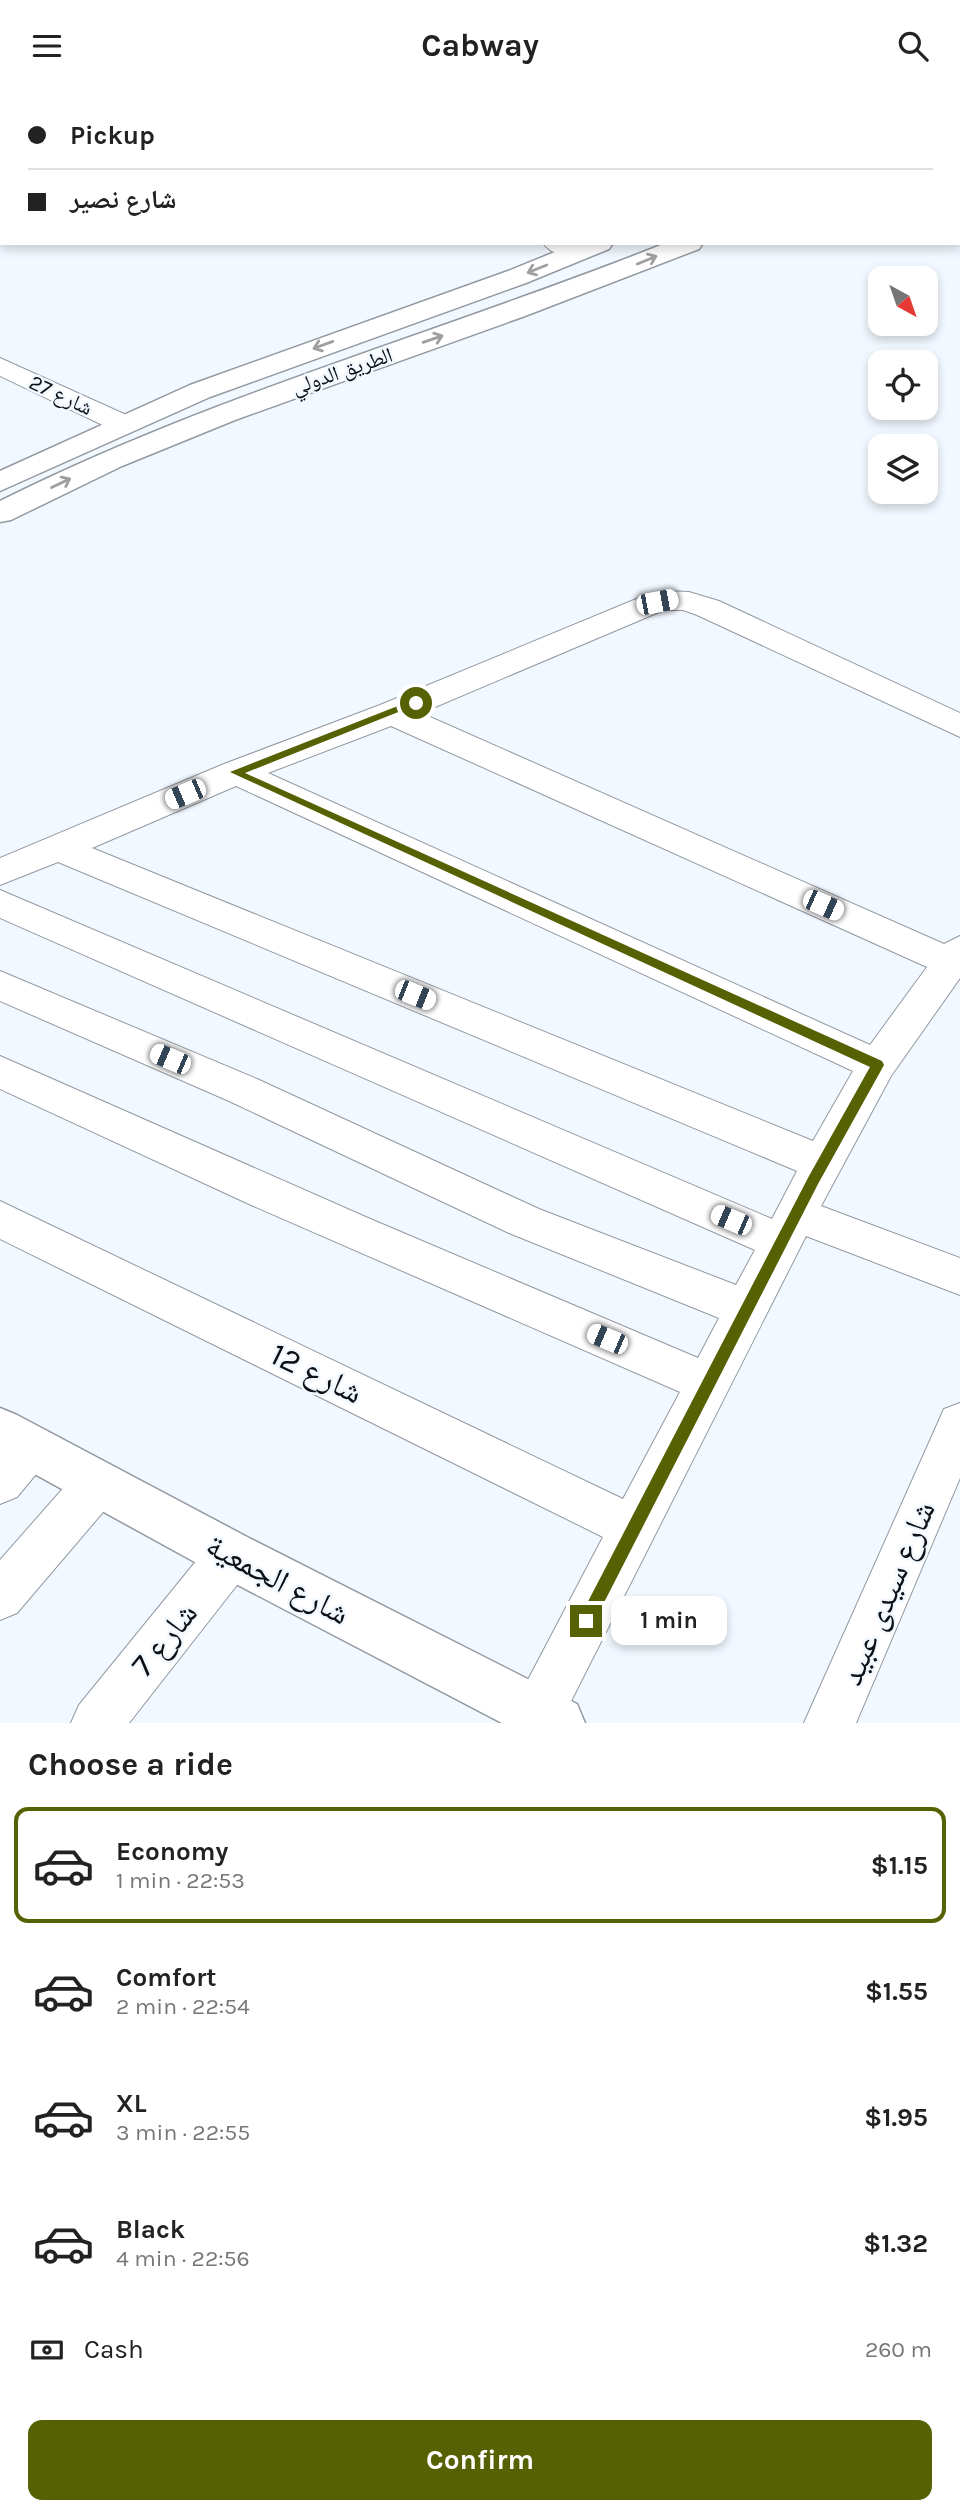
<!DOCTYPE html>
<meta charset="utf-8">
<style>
body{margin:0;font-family:Karla,"Noto Naskh Arabic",sans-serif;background:#f6f6f6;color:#222;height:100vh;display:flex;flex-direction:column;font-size:26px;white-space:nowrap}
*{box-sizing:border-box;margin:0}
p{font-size:23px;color:#767676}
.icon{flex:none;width:38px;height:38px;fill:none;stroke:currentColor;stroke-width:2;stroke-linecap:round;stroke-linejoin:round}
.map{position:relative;height:1632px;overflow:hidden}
.drawer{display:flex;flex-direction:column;background:#fff;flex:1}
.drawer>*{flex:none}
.banner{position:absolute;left:0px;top:0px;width:961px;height:154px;box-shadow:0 4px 10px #0003;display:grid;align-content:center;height:154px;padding:0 28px;background:#fff}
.needle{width:46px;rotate:140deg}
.buttons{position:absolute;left:868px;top:175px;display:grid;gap:14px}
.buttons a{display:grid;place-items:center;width:70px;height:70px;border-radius:14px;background:#fff;box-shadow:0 4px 10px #0003;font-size:35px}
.end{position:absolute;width:32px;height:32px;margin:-16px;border:9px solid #556102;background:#fff;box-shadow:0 0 0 4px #fff}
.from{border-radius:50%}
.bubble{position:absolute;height:49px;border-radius:14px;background:#fff;box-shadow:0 4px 10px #0003;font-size:23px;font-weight:700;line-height:49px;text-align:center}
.car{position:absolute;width:21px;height:42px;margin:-21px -10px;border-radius:9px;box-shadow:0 0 5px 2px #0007;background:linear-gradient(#fff 24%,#345 0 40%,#fff 0 76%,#345 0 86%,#fff 0)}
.banner b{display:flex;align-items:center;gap:24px;height:66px;font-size:26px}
.banner b+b{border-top:2px solid #e0e0e0}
.banner i{width:18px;height:18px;background:#222}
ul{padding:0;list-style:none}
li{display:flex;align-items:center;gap:21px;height:116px;margin:0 14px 10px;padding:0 14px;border:4px solid transparent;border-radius:14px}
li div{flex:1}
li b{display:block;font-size:26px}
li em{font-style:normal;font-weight:700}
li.active{border-color:#556102}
li>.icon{width:63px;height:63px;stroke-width:1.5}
h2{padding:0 28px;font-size:32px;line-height:84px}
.pay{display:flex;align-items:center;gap:18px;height:77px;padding:0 28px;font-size:26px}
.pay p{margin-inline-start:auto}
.action{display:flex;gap:14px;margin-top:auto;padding:14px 28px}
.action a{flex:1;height:80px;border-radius:14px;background:#556102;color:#fff;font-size:28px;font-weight:700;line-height:80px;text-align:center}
header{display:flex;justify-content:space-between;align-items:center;height:91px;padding:0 28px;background:#fff;font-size:32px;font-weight:700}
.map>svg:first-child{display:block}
</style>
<header><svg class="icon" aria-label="menu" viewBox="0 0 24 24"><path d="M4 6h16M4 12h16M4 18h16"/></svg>Cabway<svg class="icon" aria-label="search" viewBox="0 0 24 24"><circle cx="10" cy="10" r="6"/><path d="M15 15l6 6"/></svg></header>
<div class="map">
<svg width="960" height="1632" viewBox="0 0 960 1632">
<rect width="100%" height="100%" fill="#f2f8ff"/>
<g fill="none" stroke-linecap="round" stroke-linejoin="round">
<defs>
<path id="service" d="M28,0h14l-15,2z
M0,10h2v6h-2z"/>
<path id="minor" d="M106,0h25l-26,2z
M139,0h25l1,2h-25z
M316,0h25l1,2h-25z
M474,0h25l1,2h-25z
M2,40v14l-2,1v-14z
M543,152c15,0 38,-5 47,9l-3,5c-13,4 -36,-2 -44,-14z
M0,267l133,60 4,6 -4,6 -10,2 -10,-2 -113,-54z
M664,500l25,1 30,9 241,112v24l-263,-122 -14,-5h-19l-243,103 523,231 16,-8v42l-69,98 -70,130 139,52v37l-154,-59 -246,487h-44l-4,-10 8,-18 83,-158 -603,-298v-38l623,298 57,-107 -431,-188 -249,-115v-33l368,162 330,140 21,-40 -210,-85 -280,-132 -229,-100v-30l257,108 282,130 197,76 19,-35 -755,-332v-28l772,329 25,-48 -739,-309 -58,23v-27l224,-94 156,-59 266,-110zM391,635l536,241 -57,78 -602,-272zM236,695l617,285 -40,70 -721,-293z
M960,1312v75l-104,245h-52l140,-314z
M31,1334l16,6 7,15 -7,15 -30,36 -17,7v-56l15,-17z
M98,1370l17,7 7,15 -7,15 -98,115 -17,7v-60l81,-92z
M231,1441l17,7 7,16 -7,16 -119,152h-58l8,-18 135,-166z"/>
<path id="tertiary" d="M948,0h12v8l-1,-6h-12z
M959,30h1v14h-1z
M577,152h36l-4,6 -83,34 -316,114 -210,94v-20l190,-86 318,-114z
M666,152h37l-4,6 -174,67 -290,104 -113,46 -111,54 -11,2v-21c214,-107 445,-170 666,-258z
M0,1317l17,7 232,123 328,166 8,19h-83l-289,-151 -213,-117z"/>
</defs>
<use href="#service" stroke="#9299a1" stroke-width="2"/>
<use href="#minor" stroke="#9299a1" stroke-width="2"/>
<use href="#tertiary" stroke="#9299a1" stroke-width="3"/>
<use href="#service" fill="#fff" fill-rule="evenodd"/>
<use href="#minor" fill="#fff" fill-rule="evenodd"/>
<use href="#tertiary" fill="#fff" fill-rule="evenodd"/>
</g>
<defs><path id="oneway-shaft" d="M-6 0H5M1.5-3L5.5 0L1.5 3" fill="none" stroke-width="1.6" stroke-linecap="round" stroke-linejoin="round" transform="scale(1.75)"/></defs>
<g stroke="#9e9fa0">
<use href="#oneway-shaft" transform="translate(647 169) rotate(-22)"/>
<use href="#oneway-shaft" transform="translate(537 178) rotate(158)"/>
<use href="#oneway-shaft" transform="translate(433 248) rotate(-19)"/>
<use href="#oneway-shaft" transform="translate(323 254) rotate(160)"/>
<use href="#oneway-shaft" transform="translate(61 392) rotate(-26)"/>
</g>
<path fill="#556102" d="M413,609l8,3 -176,70 637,288 2,4 -66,119 -226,442 -6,2 -5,-2 -3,-5 3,-6 228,-439 61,-109 -640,-295z"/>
<g text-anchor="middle" stroke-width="5" stroke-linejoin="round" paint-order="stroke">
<g font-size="21" fill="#0d1012" stroke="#f2f8ff">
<text transform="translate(342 280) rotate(-19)" y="7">الطريق الدولي</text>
<text transform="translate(61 304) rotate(25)" y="7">شارع 27</text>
</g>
<g font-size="32" fill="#0d1012" stroke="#f2f8ff">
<text transform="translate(317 1282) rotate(26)" y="11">شارع 12</text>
<text transform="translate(278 1488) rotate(28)" y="11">شارع الجمعية</text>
<text transform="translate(887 1502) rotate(-67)" y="11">شارع سيدى عبيد</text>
<text transform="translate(164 1548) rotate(-51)" y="11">شارع 7</text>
</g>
</g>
</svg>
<div class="buttons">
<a><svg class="needle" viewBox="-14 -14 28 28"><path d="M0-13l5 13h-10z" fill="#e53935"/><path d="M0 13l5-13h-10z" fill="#767676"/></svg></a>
<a><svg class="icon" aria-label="locate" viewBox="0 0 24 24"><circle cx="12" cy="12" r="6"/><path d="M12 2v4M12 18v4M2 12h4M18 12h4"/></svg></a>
<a><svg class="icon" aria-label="layers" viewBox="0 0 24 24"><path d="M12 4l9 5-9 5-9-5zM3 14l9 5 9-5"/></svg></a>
</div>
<i class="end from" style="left:416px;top:612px"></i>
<i class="end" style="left:586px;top:1530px"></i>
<div class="bubble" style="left:611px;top:1505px;width:116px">1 min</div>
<i class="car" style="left:657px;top:511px;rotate:79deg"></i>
<i class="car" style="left:185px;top:703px;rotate:247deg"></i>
<i class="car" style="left:823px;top:814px;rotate:114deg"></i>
<i class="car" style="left:415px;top:904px;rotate:112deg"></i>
<i class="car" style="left:170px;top:968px;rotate:293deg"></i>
<i class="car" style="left:731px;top:1129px;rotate:293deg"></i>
<i class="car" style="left:607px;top:1248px;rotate:293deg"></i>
<div class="banner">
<b><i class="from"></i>Pickup</b>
<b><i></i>شارع نصير</b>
</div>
</div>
<section class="drawer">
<h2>Choose a ride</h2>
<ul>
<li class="active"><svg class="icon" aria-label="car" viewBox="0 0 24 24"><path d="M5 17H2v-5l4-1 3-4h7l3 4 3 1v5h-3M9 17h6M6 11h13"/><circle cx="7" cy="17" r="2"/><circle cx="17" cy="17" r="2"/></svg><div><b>Economy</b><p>1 min · 22:53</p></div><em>$1.15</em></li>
<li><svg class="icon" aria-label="car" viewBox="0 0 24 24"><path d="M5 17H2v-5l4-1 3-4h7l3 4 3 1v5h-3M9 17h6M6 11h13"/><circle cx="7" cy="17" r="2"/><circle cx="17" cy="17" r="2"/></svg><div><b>Comfort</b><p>2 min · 22:54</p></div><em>$1.55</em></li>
<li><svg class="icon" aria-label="car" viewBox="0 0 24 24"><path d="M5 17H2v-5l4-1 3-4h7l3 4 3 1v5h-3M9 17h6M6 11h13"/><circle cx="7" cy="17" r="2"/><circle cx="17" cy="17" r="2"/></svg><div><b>XL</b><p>3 min · 22:55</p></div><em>$1.95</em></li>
<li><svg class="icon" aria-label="car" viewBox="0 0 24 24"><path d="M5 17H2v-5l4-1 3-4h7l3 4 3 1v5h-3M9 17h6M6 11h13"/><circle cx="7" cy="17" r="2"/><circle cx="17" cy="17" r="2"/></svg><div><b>Black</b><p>4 min · 22:56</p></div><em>$1.32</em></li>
</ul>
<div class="pay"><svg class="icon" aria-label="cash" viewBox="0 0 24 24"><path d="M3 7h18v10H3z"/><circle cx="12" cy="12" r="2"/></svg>Cash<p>260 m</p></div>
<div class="action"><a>Confirm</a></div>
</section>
